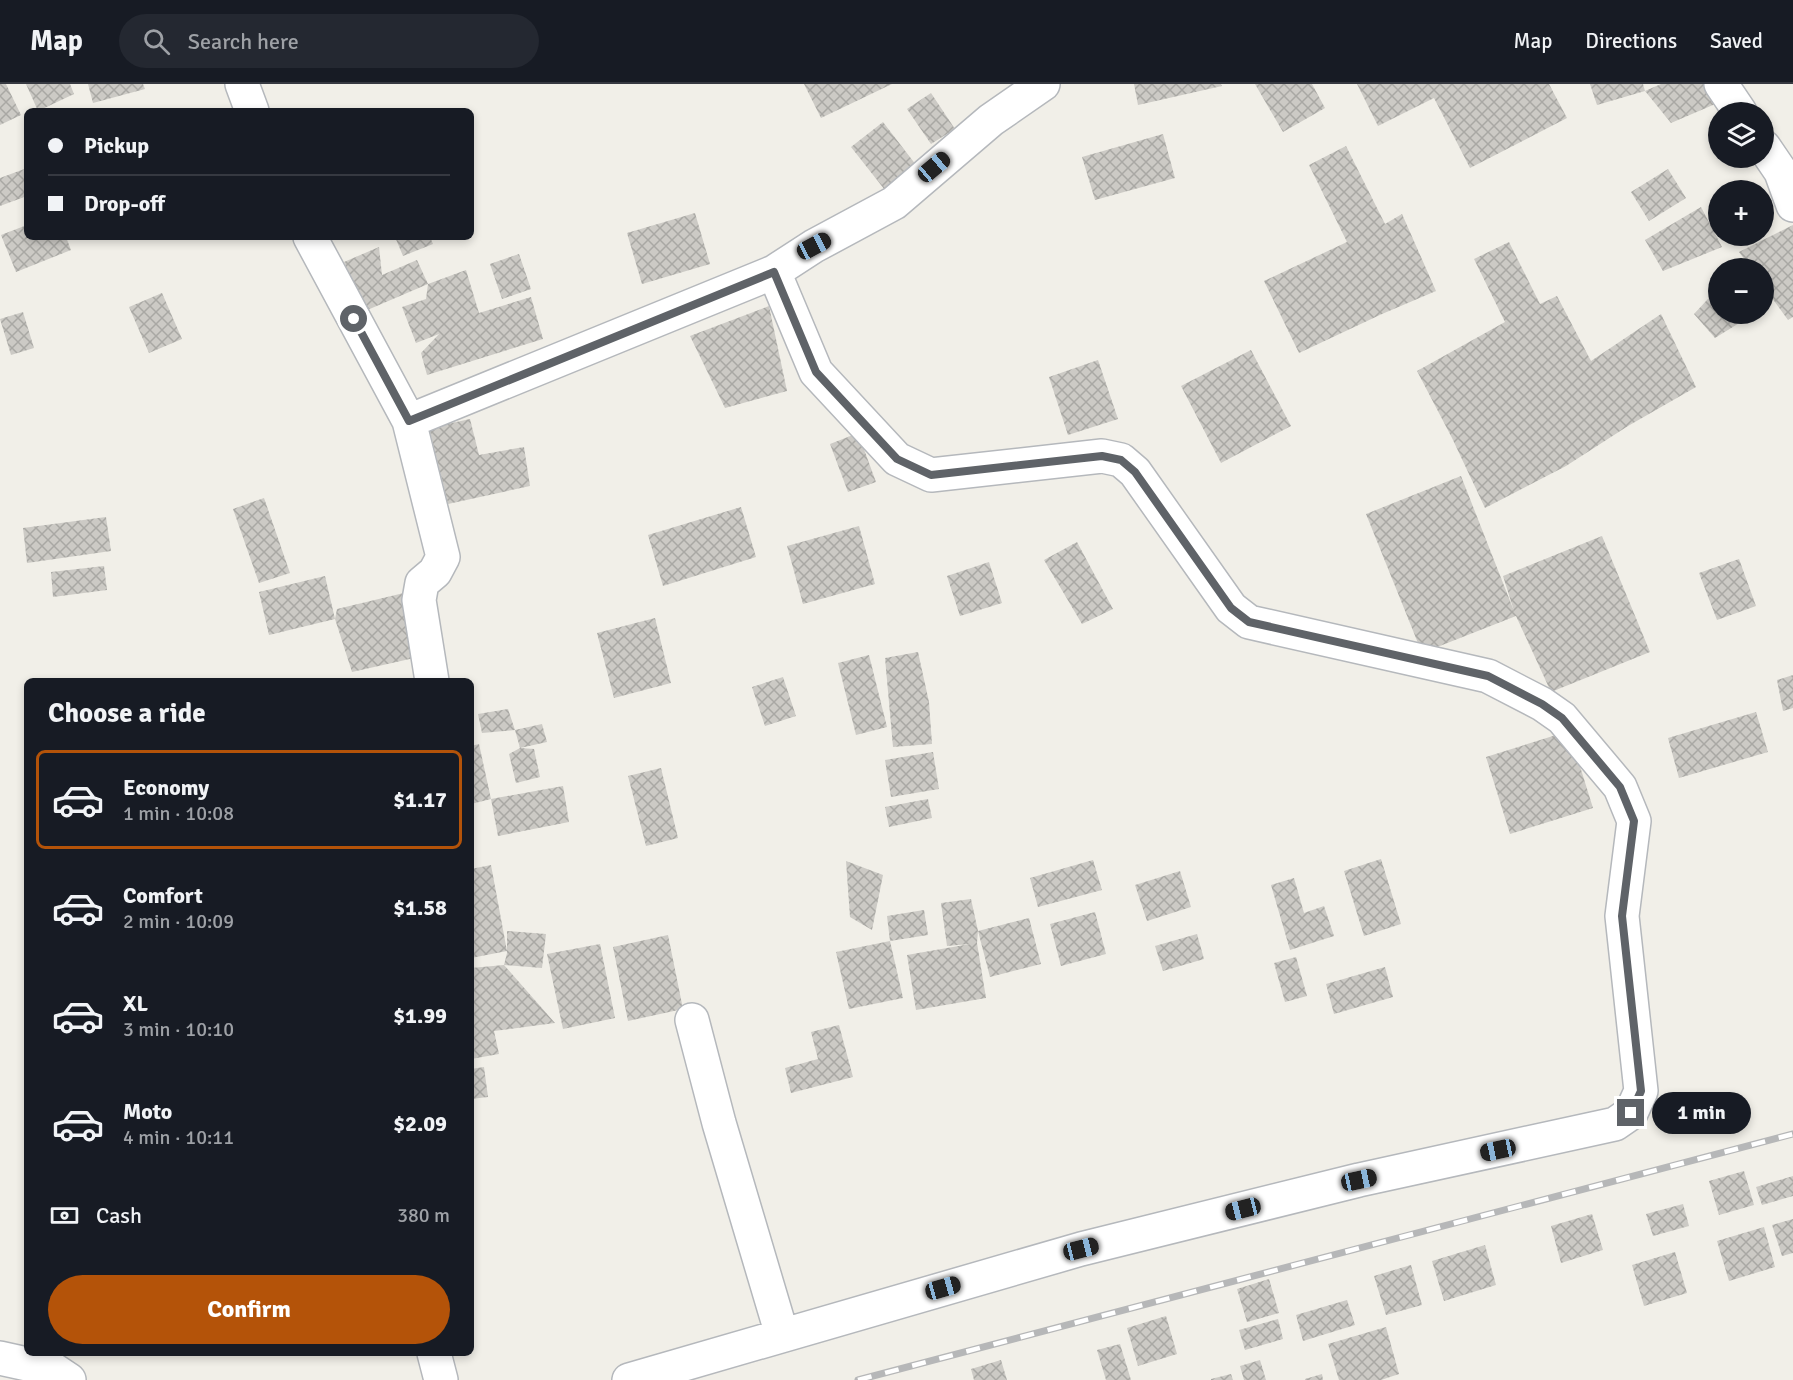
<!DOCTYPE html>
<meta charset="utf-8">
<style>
body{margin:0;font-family:Signika,sans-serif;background:#242831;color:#f1f3f6;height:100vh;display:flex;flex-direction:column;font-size:22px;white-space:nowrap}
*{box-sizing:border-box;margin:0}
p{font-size:20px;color:#9ea1a6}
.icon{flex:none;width:33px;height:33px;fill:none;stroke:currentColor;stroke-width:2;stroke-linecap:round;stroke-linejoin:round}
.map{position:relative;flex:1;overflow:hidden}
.side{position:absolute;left:24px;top:594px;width:450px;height:678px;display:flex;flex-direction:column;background:#171b24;border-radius:9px;box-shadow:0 3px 9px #0003}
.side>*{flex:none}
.guide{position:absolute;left:24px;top:24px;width:450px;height:132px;border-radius:9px;box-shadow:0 3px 9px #0003;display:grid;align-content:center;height:132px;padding:0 24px;background:#171b24}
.buttons{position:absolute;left:1708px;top:18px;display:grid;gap:12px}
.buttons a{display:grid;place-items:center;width:66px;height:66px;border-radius:50%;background:#171b24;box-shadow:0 3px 9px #0003;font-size:30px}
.end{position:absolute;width:27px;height:27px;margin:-14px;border:8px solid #5f6368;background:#fff;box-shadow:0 0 0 3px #fff}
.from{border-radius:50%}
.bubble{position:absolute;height:42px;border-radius:21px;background:#171b24;box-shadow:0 3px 9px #0003;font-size:20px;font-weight:700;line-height:42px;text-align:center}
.car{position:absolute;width:18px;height:36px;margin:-18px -9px;border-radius:8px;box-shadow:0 0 4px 2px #0007;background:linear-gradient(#222 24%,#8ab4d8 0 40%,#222 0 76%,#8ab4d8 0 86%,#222 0)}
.guide b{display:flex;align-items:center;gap:21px;height:57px;font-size:22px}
.guide b+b{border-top:2px solid #363941}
.guide i{width:15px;height:15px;background:#f1f3f6}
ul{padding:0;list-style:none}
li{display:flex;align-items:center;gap:18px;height:99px;margin:0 12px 9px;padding:0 12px;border:3px solid transparent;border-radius:9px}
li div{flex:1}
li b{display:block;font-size:22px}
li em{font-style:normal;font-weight:700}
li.on{border-color:#b45309}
li>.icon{width:54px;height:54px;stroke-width:1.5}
h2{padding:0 24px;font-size:27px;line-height:72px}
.pay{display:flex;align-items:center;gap:15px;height:66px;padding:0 24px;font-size:22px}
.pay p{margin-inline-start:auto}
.cta{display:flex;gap:12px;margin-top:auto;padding:12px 24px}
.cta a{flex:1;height:69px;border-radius:36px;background:#b45309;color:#fff;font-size:24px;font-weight:700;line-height:69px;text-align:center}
header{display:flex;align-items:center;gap:36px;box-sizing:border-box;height:84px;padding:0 30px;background:#171b24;border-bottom:2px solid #363941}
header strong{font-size:28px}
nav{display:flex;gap:33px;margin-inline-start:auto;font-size:21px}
.search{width:420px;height:54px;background:#242831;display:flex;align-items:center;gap:15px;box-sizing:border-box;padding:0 21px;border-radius:33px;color:#9ea1a6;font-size:22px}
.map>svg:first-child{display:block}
</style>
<header>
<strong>Map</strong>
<div class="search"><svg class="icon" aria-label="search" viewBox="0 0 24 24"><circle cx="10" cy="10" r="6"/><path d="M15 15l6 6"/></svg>Search here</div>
<nav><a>Map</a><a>Directions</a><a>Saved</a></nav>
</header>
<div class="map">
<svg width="1793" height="1296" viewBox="0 0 1793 1296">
<defs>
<pattern id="building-cross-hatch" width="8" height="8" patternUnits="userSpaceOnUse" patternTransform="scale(1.5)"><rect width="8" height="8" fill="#cccac5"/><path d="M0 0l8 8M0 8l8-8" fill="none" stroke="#a9a8a4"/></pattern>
</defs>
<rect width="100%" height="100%" fill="#f1efe8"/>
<path fill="url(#building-cross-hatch)" d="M0,0h6l15,31 -21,10z
M26,0h44l4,10 -36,17z
M88,0h55l2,5 -52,14z
M804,0h88l-71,34z
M1134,0h87l1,2 -84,19z
M1255,0h57l13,24 -42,24z
M1357,0h192l18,34 -97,50 -36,-70 -56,28z
M1590,0h53l2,7 -48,14z
M1661,0h51l8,18 -49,21 -26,-32z
M931,9l24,36 -24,15 -24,-35z
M883,38l40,52 -31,25 -41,-52z
M1163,50l12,44 -80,22 -13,-43z
M1346,62l39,78 17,-10 34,77 -54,23 -83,39 -35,-72 83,-39 -38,-77z
M27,84v28l-27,10v-28z
M1668,85l18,29 -37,23 -18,-29z
M1701,123l21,40 -59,24 -18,-31z
M695,129l15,51 -68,20 -15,-51z
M27,141v12h39l5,13 -55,22 -15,-37z
M1793,141v92l-5,3 -24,-33v-19h-13l-12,-16z
M395,153h35l3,7 -30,12z
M1509,158l31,62 17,-8 34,65 70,-47 35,73 -68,39 -62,40 -81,42 -33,-70 -35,-67 88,-49 -31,-63z
M379,163l3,28 35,-15 11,24 38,-14 13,43 52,-16 12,42 -116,36 -6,-22 18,-19 -23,9 -14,-36 24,-8 2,-15 -63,27 -21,-49z
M519,170l12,35 -29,10 -12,-35z
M1719,203v27h28l2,3 -34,21 -21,-24z
M162,209l20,46 -33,14 -20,-46z
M769,222l18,85 -62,17 -35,-72z
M23,228l11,36 -23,7 -11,-36z
M1251,266l40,76 -70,37 -40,-77z
M1098,276l20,59 -50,16 -19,-58z
M470,335l9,36 45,-8 6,39 -82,18 -19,-76z
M858,349l18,49 -28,10 -18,-48z
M1461,392l53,135 -11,-35 99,-40 48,116 -99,40 -35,-76 -94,37 -56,-139z
M264,414l26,75 -31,10 -26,-74z
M741,423l15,50 -93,29 -15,-51z
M106,433l5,34 -84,12 -4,-35z
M859,442l16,58 -72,20 -16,-58z
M1077,458l36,67 -31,15 -38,-64z
M1739,475l17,47 -39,14 -18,-47z
M989,478l13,41 -42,13 -13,-40z
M104,482l3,24 -54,7 -2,-25z
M325,492l10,43 2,-10 71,-17 15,64 -71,16 -17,-53 -66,16 -10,-43z
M655,534l16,65 -57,15 -17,-65z
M918,568l11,50 3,42 -39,3 -8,-89z
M869,571l18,72 -31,8 -18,-72z
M1793,591v33l-10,3 -6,-31z
M783,593l13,39 -31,10 -13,-39z
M508,625l7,21 -33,3 -4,-19z
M1756,628l12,40 -89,26 -11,-40z
M542,640l5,18 -27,6 14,1 6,28 -24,6 -7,-29 11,-6 -5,-18z
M1569,647l24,77 -83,26 -24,-77z
M479,660l12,55 -20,5v-58z
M933,668l6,37 -48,8 -6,-37z
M661,684l17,70 -32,8 -18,-70z
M563,702l6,36 -71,14 -7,-37z
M928,715l4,19 -43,9 -4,-20z
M1381,775l20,65 -37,12 -20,-65z
M1093,776l9,30 -64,17 -8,-29z
M846,777l37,14 -11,55 -22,-13z
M491,781l16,86 -36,7v-89z
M1180,787l11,36 -44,14 -12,-36z
M1294,794l10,35 20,-7 10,30 -44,14 -19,-65z
M971,815l7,32 -1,12 9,55 -70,12 -9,-55 63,-11 -23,2 -6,-43z
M924,826l4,25 -38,6 -3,-25z
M1095,828l11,42 -45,12 -11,-42z
M1029,834l12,46 -51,13 -12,-46z
M507,847l39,3 -4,34 -38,-3 3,-12z
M1197,850l7,25 -41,12 -8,-25z
M668,851l15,74 -55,12 -15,-74z
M890,857l13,57 -54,11 -13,-57z
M600,860l15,74 -52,11 -16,-75z
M1296,873l11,39 -22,6 -11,-39z
M504,881l51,58 -61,8 5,23 -28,5v-91z
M1385,883l8,30 -59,17 -8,-30z
M839,941l14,52 -62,16 -6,-25 33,-9 -7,-27z
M484,983l4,30 -17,2v-30z
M1744,1087l10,34 -35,10 -10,-34z
M1793,1092v20l-31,9 -6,-18z
M1683,1120l6,22 -36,10 -7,-22z
M1592,1130l11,36 -42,13 -10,-37z
M1793,1135v34l-11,3 -10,-31z
M1764,1143l11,40 -46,14 -12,-40z
M1485,1161l11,40 -52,16 -12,-40z
M1675,1168l12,41 -43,13 -12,-41z
M1411,1181l11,40 -36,10 -12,-39z
M1269,1195l10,34 -32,9 -10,-33z
M1347,1216l8,25 -52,16 -7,-26z
M1166,1232l11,38 -39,12 -11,-38z
M1278,1235l5,20 -38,11 -6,-20z
M1386,1243l13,47 -18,6h-42l-11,-36z
M1120,1260l11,36h-25l-9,-30z
M1001,1276l6,20h-33l-3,-11z
M1260,1276l6,20h-22l-4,-14z
M1231,1290l2,6h-22v-1z
M1322,1290l1,6h-18v-1z"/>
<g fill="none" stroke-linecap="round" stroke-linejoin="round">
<defs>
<path id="street" d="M242,0l10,27
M1721,0l19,28
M1764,63l17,25 12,33
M310,153l99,184 34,136 -8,15 -13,11 -3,17 13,81
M409,337l365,-149 40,-26 80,-43 97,-83 52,-36
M692,936l27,103 63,212
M434,1269l7,27
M0,1274l54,12 15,10
M629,1296l452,-131 278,-69 256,-56 16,-11 10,-22 -19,-175 12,-95 -14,-34 -58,-69 -20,-14 -54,-28 -239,-54 -18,-14 -96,-136 -14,-12 -19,-4 -171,19 -34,-16 -81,-87 -42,-100"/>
</defs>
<use href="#street" stroke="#b5b8bc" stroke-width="36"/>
<use href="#street" stroke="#fff" stroke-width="33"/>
<defs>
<path id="rail" d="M858,1296l935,-246"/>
</defs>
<use href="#rail" stroke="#b6b7b8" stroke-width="7"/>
<use href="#rail" stroke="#fff" stroke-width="4.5" stroke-dasharray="14" stroke-linecap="butt"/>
</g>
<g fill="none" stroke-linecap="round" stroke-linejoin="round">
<path stroke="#5f6368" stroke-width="8" d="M354,235l55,102 365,-149 42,100 81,87 34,16 171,-19 19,4 14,12 96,136 18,14 239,54 54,28 20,14 58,69 14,34 -12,95 19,175 -10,22"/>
</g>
</svg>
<div class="buttons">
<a><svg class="icon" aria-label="layers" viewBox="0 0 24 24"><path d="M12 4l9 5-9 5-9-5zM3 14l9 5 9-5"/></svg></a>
<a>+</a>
<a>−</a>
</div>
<i class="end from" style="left:354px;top:235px"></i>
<i class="end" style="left:1631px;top:1029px"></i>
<div class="bubble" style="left:1652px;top:1008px;width:99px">1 min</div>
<i class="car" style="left:934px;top:83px;rotate:50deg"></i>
<i class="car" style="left:814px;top:162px;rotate:62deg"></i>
<i class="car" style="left:1498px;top:1066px;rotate:258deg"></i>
<i class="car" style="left:1359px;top:1096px;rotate:78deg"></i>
<i class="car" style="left:1243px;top:1125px;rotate:256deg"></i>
<i class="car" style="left:1081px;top:1165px;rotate:76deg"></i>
<i class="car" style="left:943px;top:1204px;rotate:74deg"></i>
<div class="guide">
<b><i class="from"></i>Pickup</b>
<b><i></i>Drop-off</b>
</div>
<section class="side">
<h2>Choose a ride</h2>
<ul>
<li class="on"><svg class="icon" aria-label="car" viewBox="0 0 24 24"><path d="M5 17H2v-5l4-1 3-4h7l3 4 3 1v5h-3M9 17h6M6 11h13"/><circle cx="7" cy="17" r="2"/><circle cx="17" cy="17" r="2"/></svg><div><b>Economy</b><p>1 min · 10:08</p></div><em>$1.17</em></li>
<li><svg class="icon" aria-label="car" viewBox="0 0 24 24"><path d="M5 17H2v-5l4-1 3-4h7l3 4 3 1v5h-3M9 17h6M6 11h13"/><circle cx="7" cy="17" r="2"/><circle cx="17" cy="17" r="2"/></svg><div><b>Comfort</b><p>2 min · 10:09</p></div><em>$1.58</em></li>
<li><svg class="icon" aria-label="car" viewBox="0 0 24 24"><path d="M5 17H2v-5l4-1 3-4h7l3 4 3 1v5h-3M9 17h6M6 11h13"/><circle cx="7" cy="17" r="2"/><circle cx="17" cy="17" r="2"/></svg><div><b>XL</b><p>3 min · 10:10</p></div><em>$1.99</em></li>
<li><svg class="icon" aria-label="car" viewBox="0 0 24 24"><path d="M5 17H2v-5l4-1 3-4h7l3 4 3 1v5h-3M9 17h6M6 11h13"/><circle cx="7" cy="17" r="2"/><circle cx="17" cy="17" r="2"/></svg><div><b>Moto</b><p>4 min · 10:11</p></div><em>$2.09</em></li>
</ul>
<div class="pay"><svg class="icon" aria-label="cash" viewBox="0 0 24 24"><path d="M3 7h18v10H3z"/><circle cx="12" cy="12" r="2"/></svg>Cash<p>380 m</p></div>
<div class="cta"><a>Confirm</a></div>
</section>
</div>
